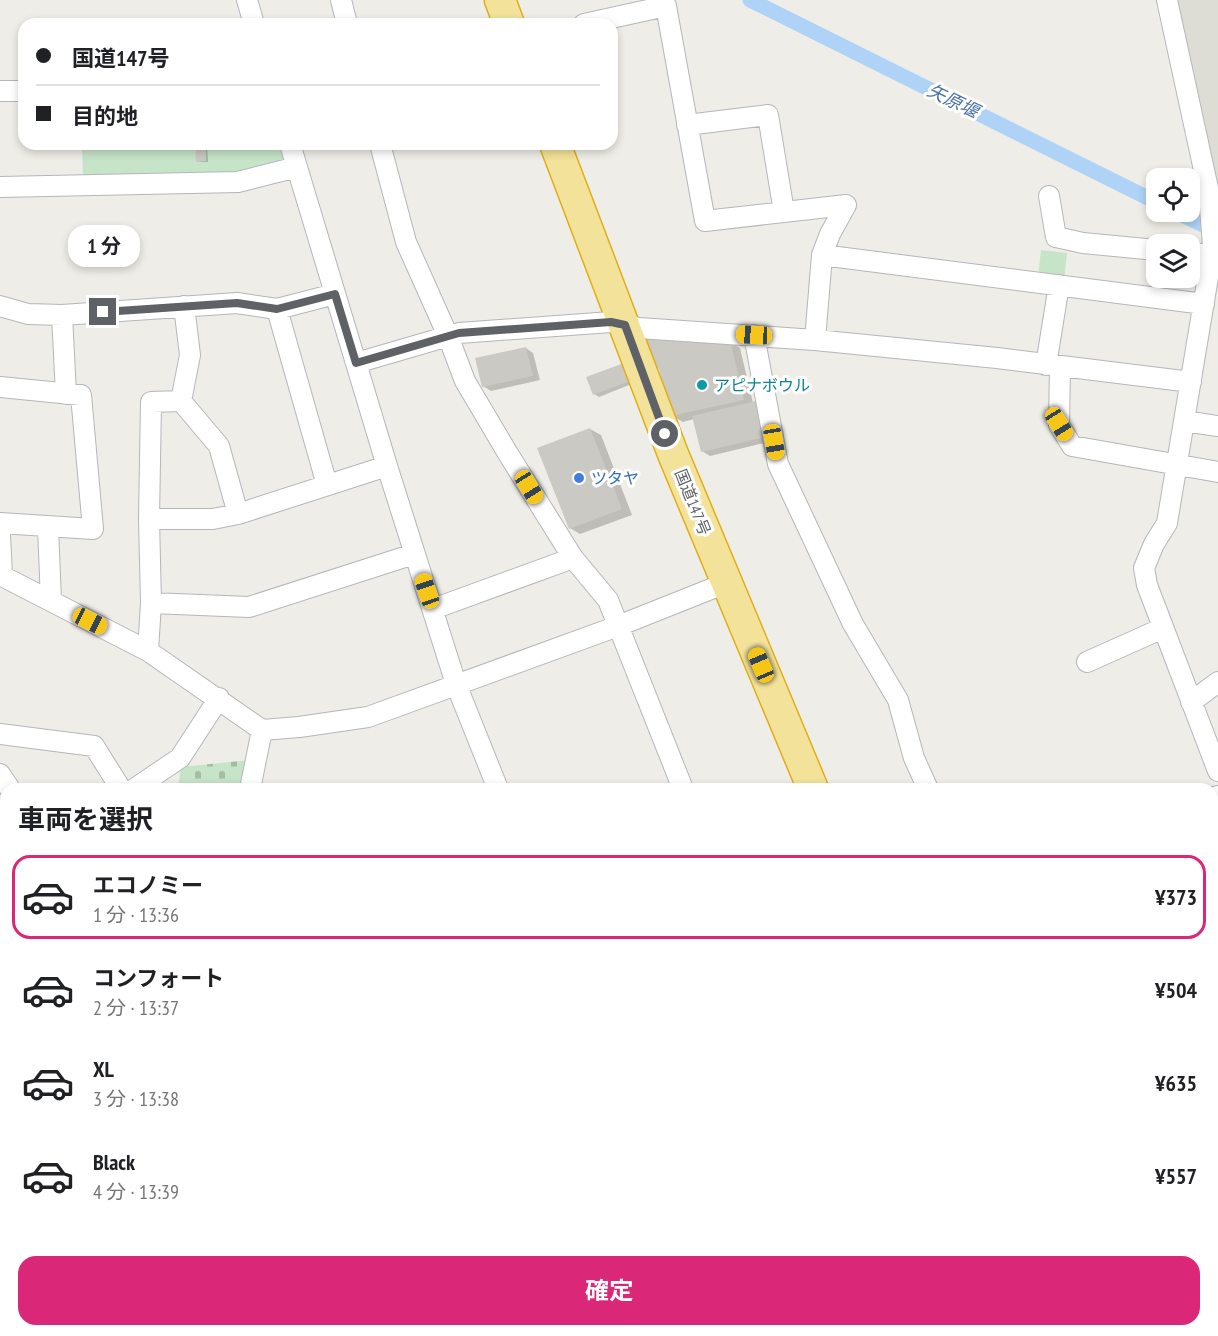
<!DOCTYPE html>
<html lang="ja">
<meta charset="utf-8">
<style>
body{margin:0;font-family:"PT Sans Narrow","Noto Sans JP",sans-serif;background:#f6f6f6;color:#202124;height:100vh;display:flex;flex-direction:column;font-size:22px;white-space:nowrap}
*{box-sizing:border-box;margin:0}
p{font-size:20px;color:#757577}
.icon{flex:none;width:33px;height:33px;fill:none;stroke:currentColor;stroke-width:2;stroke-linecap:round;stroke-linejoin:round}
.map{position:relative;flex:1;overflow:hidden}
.side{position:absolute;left:0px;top:783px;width:1218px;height:554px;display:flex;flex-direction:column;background:#fff;border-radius:18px 18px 0 0;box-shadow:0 3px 9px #0003}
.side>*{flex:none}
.banner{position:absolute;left:18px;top:18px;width:600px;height:132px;border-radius:18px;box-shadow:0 3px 9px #0003;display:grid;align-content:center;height:132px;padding:0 18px;background:#fff}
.fabs{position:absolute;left:1146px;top:168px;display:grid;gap:12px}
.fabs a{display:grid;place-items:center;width:54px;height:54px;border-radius:12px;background:#fff;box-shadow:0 3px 9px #0003;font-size:30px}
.end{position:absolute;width:27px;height:27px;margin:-14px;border:8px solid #5e6165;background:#fff;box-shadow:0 0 0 3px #fff}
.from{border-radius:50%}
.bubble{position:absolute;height:42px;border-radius:18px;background:#fff;box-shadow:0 3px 9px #0003;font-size:20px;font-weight:700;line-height:42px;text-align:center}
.car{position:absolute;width:18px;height:36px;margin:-18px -9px;border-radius:8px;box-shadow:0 0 4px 2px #0007;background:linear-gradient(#f5c518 24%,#345 0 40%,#f5c518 0 76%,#345 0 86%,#f5c518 0)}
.banner b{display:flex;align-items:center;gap:21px;height:57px;font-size:22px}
.banner b+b{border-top:2px solid #e0e0e0}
.banner i{width:15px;height:15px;background:#202124}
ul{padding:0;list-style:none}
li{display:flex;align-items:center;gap:18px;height:84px;margin:0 12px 9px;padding:0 6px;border:3px solid transparent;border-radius:18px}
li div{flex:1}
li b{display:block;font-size:22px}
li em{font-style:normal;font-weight:700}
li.active{border-color:#db2777}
li>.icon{width:54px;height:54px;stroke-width:1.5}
h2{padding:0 18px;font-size:27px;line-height:72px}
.action{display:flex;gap:12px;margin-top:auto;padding:12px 18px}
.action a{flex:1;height:69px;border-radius:18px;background:#db2777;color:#fff;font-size:24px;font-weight:700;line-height:69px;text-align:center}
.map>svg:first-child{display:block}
</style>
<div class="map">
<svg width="1218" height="1336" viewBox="0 0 1218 1336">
<defs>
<pattern id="cemetery-stones" width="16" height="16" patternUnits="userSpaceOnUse" patternTransform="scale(1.5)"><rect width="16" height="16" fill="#c6e4c8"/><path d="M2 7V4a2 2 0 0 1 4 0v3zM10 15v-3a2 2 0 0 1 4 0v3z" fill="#a4bca6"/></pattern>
</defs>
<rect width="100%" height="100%" fill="#efede7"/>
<path fill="#deddd5" d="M1173,0h45v204z"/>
<path fill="#f9e8e5" d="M1218,1033v87l-6,2v-87z"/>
<path fill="url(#cemetery-stones)" d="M250,760l-8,29h-64l3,-22z"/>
<path fill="#c6e4c8" d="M82,144h197l6,18 -47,13 -155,3z
M1041,250l26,3 -3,27 -26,-3z"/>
<path fill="#0003" d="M206,146l1,1 1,15h-9l-2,-1z
M729,341l11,7 13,55 3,-1 8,5 8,34 -62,15 -8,-5 -8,-32 -11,3 -11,-6z
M526,348l7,5 7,27 -49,11 -8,-5z
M624,365l10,18 -35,14 -5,-3z
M590,429l11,6 31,80 -52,19 -10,-6z
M1218,1067v42l-6,-3v-37z"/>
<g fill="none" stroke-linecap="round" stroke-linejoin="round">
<path stroke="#aed3f7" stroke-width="15" d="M750,0l406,202
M1176,212l31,15"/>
</g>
<path fill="#cac9c3" d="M195,144h11v17l-10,1z
M644,337l86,3 14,60 -73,16 -12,-47 -7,-6z
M526,347l7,29 -51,11 -7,-29z
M624,363l6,18 -37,14 -7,-18z
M756,401l9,36 -64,15 -9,-36z
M590,428l32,81 -53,20 -32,-81z
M1218,1065v38l-6,2v-38z"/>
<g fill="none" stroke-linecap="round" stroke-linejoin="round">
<defs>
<path id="minor" d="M247,0l7,24
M341,0l6,24
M1167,0l42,193 4,54 -46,276 -13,21 -10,24 3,17 71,186
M584,24l82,-18 39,215 141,-16 -16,29 -8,21 -7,85
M0,91h24
M687,125l81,-10 16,97
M290,144l97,322 69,218 42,105
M380,144l26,98 42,94 17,45 42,71 66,106 35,42 75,189
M0,187l238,-5 59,-15
M1049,196l7,41 27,6 73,7
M1190,253l22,2
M822,255l382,49
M0,306l28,8 34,1 175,-12 40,6 58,-15
M277,309l50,176
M62,315l4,79
M754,335l24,129 75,160 45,76 16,58 14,31
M356,363l103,-30 152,-11 28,6 176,12 182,18 194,24
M1046,365l13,-80
M1060,367l-1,58 13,21 146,26
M0,387l81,8 12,134 -93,-6
M181,401l38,45 19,68
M1184,421l34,5
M149,519h64l25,-5 149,-48
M48,527l3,74
M0,535l2,40
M0,575l148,76 114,79 37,-3 69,-10 250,-91 108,-43
M151,603l98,4 165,-53
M433,609l140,-51
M148,651l3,-48 -2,-84 2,-117 30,-1 9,-46 -6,-49
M1087,662l76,-34
M1191,702l27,-20
M0,734l94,12 27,43
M0,774l10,15
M134,789l46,-31 39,-60
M250,789l12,-59
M1212,798l6,-2
M0,916l6,9
M0,1074h6
M1212,1180l6,-2
M0,1205h6
M0,1305l6,-1
M126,1330v6
M277,1330l2,6
M721,1330l3,6
M1165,1330l2,6"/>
<path id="major" d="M646,1336l55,-6"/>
<path id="highway" d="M500,0l9,24
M555,144l118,310 140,335
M1048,1330l2,6"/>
</defs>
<use href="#minor" stroke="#b4b6ba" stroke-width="22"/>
<use href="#major" stroke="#e5ca6a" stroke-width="28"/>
<use href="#highway" stroke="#e0ae16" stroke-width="33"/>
<use href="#minor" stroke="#fff" stroke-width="20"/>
<use href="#major" stroke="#f8f1b3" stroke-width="26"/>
<use href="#highway" stroke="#f3e299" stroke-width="30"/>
<path stroke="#b4b5b5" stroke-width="4" stroke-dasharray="1.5 8" stroke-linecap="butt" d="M0,803l6,9
M350,1330l3,6"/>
</g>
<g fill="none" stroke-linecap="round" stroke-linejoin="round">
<path stroke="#5e6165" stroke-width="8" d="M103,312l134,-9 40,6 58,-15 21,69 103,-30 152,-11 14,3 40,109"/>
</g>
<circle fill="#0f9aa8" stroke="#fff" stroke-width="2" cx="702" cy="385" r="6"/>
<circle fill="#3f7fe0" stroke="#fff" stroke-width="2" cx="579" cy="478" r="6"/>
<g text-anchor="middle" stroke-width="6" stroke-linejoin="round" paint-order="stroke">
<g font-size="16" fill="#0d838f" stroke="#fff" text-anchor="start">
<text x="714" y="391">アピナボウル</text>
</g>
<g font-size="16" fill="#366cbe" stroke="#fff" text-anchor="start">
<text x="591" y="484">ツタヤ</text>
</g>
<g font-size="16" fill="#5e6165" stroke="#fff">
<text transform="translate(693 502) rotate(68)" y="6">国道147号</text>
</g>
<g font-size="18" font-style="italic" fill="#4c73a8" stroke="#fff">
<text transform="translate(953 101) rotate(26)" y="6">矢原堰</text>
</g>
</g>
</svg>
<div class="fabs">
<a><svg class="icon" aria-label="locate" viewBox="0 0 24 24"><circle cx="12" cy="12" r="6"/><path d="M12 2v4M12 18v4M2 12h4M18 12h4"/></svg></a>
<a><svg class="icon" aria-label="layers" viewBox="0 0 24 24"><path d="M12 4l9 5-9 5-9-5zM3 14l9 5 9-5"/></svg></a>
</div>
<i class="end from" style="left:665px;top:434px"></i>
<i class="end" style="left:103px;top:312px"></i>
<div class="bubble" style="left:68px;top:225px;width:72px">1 分</div>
<i class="car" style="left:754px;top:335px;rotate:273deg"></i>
<i class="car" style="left:1059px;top:424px;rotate:148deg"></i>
<i class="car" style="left:774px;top:442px;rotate:170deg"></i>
<i class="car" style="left:529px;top:487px;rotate:148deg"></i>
<i class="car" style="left:427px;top:591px;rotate:341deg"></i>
<i class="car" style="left:90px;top:621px;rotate:117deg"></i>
<i class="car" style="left:761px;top:665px;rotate:337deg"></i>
<div class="banner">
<b><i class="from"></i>国道147号</b>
<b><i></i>目的地</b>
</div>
<section class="side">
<h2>車両を選択</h2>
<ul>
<li class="active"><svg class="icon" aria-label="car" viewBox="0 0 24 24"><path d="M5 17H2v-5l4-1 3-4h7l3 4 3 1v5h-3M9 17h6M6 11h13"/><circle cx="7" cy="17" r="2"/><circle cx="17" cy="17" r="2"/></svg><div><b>エコノミー</b><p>1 分 · 13:36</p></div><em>¥373</em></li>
<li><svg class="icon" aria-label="car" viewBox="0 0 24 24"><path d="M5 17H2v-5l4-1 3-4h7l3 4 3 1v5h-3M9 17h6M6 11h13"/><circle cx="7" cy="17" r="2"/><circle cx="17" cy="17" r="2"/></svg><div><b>コンフォート</b><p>2 分 · 13:37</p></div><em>¥504</em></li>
<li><svg class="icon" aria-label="car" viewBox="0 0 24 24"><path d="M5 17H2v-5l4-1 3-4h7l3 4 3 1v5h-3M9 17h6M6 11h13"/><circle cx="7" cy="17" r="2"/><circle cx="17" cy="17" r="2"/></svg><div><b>XL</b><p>3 分 · 13:38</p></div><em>¥635</em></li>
<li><svg class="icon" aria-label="car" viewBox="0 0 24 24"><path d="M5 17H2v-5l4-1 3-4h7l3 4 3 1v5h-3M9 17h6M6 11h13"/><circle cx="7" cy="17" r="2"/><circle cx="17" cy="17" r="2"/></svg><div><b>Black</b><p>4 分 · 13:39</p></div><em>¥557</em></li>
</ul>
<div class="action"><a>確定</a></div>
</section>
</div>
